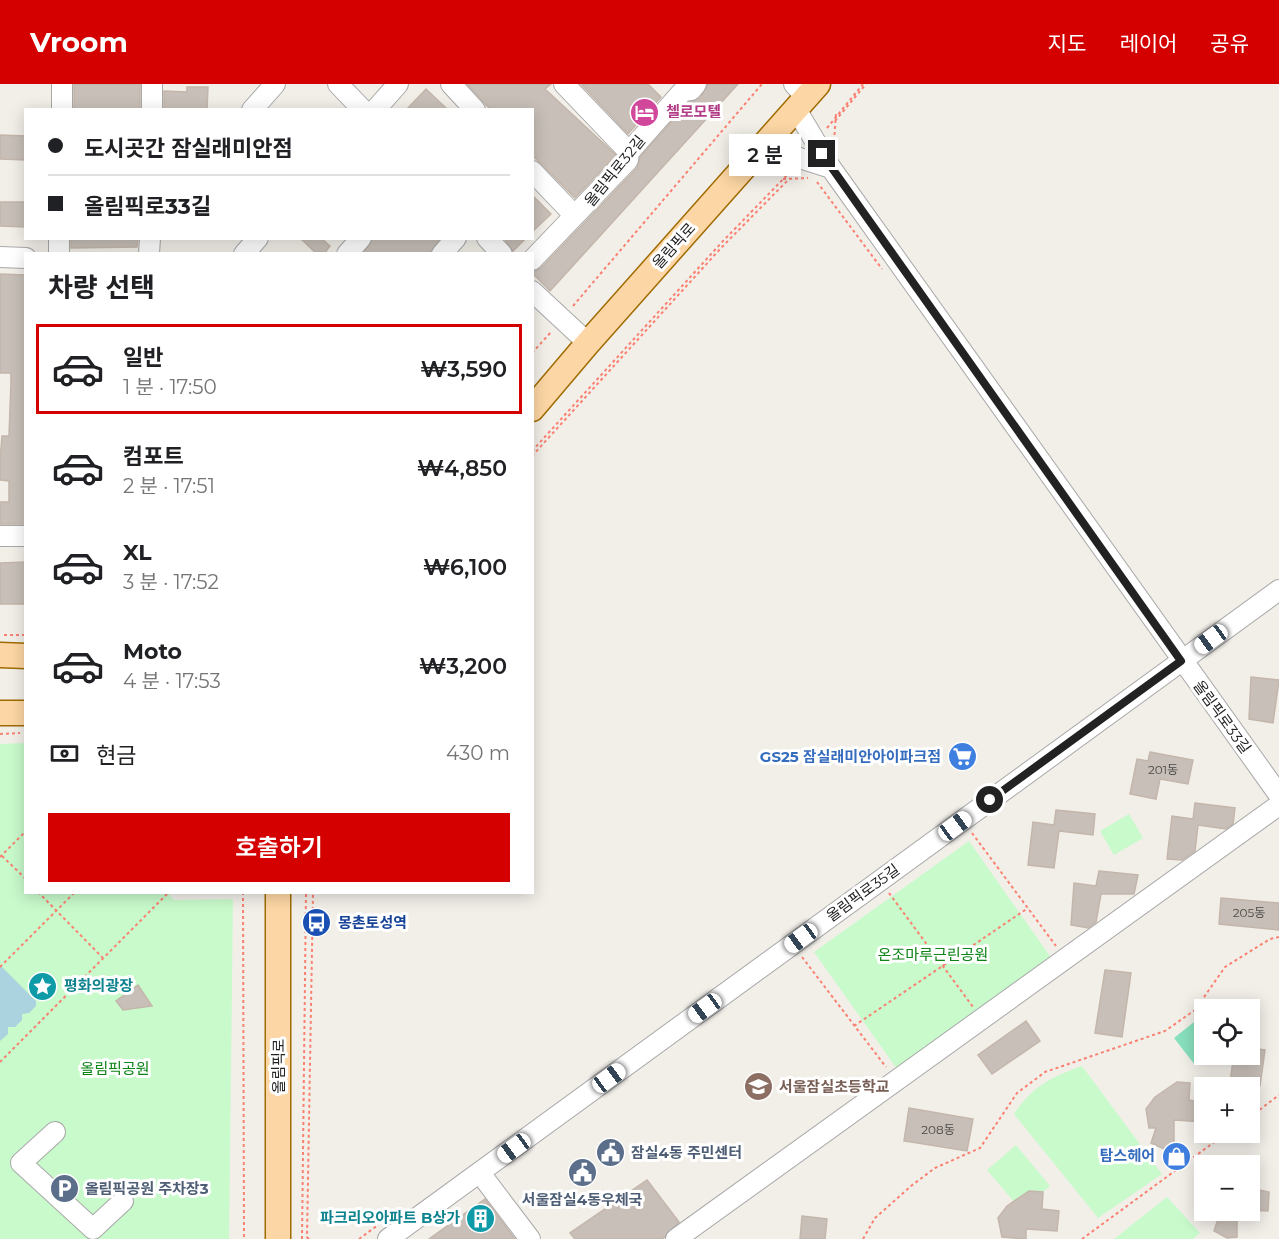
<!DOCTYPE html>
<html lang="ko">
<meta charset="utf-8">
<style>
body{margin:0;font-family:Montserrat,"Noto Sans KR",sans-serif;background:#f2f2f2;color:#202124;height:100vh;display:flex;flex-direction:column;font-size:22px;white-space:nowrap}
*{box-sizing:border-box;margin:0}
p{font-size:20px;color:#757577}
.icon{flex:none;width:33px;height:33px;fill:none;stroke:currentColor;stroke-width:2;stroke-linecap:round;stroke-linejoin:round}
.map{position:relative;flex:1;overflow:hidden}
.sheet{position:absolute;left:24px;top:168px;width:510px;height:642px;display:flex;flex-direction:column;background:#fff;border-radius:0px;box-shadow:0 3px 15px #0003}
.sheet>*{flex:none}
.hud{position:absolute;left:24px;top:24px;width:510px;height:132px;border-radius:0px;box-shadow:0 3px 15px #0003;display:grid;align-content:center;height:132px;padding:0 24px;background:#fff}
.fabs{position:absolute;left:1194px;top:915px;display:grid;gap:12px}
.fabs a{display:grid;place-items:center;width:66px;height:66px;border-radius:0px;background:#fff;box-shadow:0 3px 15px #0003;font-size:30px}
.end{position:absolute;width:27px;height:27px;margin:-14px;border:8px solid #222;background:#fff;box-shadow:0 0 0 3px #fff}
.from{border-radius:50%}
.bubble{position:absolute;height:42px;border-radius:0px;background:#fff;box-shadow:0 3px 15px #0003;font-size:20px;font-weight:600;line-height:42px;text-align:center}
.car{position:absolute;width:18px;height:36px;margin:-18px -9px;border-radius:8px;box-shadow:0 0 4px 2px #0007;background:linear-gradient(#fff 24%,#345 0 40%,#fff 0 76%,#345 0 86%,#fff 0)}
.hud b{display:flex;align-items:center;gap:21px;height:57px;font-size:22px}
.hud b+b{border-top:2px solid #e0e0e0}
.hud i{width:15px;height:15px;background:#202124}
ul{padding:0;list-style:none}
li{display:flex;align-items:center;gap:18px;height:90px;margin:0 12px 9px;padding:0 12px;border:3px solid transparent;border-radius:0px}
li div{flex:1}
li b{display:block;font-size:22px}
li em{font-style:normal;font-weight:600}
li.on{border-color:#d40000}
li>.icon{width:54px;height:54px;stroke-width:1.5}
h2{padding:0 24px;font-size:27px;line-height:72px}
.pay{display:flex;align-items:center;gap:15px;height:66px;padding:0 24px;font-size:22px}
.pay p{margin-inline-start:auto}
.button{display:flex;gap:12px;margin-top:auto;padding:12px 24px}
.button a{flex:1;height:69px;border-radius:0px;background:#d40000;color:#fff;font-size:24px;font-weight:600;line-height:69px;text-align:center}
header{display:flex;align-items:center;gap:36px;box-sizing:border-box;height:84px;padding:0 30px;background:#d40000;color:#fff}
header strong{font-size:28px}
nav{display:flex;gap:33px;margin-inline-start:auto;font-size:21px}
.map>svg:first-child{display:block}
</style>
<header>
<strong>Vroom</strong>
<nav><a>지도</a><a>레이어</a><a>공유</a></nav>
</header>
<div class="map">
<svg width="1279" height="1155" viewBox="0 0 1279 1155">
<rect width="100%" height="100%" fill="#f2efe9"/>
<path fill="#c8facc" d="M25,659l1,149h141l7,8 59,-1 -4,340h-229v-495z
M1129,730l14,24 -29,17 -14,-24z
M969,757l83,118 -155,110 -83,-117z
M1082,982l80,108 -64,44 -84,-104c19,-28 37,-37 68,-48z
M1016,1061l34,41 -29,24 -34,-40z
M1167,1113l33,36 -7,6h-79z"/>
<path fill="#88e0be" d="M1204,930v40l5,1 -14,10 -21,-27z"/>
<path fill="#aad3df" d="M0,881l36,36v5l-7,7 -7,1v6l-7,7h-7v7l-8,7z"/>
<path fill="#c7bfb8" stroke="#c4b6ab" stroke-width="1.5" d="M74,0h66v26h-66z
M467,0h84l-6,5 71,66 -41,43 -43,-43v-45h-41z
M581,0h67l13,13 -33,37z
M708,0h30l-188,207 -18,-18 9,-5 96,-100 3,-11 49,-55 11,-4z
M187,3h21l-1,23h-43v-19l23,1z
M426,5l22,21h-42z
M0,51l26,1v24l-26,-1z
M532,111l19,19 -19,18z
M0,118h26v25l-26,-1z
M71,154h67l-1,9 -66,1z
M300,154h21l9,8 -6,8h-7z
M373,154h67l-10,16h-67z
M504,154h22l-13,13z
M0,190l26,1v249h-26v-22h9v-21l-9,-1v-20l2,-24h7l2,-53v-10h-11z
M26,478v42h-26v-41z
M1251,593l28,3 -6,43 -24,-4z
M1150,668l43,8 -5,24 -28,-5 -4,20 -26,-5 7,-35 11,2z
M1195,719l40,5 -2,16 -7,5 -28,-4 -3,26 -13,9 -15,-1 5,-43 21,3z
M1056,726l39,4 -2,21 -34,-4 -5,37 -26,-3 5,-43 21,3z
M1099,787l39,4 -4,19h-33l-5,28 -8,6 -17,-3 3,-42 22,3z
M1221,814l58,5v27l-60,-6z
M1105,886l26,3 -9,64 -27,-4z
M138,901l14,21 -29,4 -7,-9z
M1026,937l14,20 -48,33 -14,-19z
M1250,964l15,2 -5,36 -30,-4 4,-28h16z
M1177,998l13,1 -1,17 15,3v19l-30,-2v28l-10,1 -13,-6 5,-15h-7l-3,-19 9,-12z
M909,1024l64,11 -6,32 -63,-10z
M647,1096l32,42 -14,15 -4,2h-86l-5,-6z
M1250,1104l19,4 -1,19 -18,-1z
M1029,1107l14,1 -1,17 17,2 -2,20 -31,-2v10l-24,-2 -4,-19 9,-12z
M485,1115l30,40h-86z
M1221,1126h16v27l-10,1 -13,-7z
M802,1132l25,3 -2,20h-25z"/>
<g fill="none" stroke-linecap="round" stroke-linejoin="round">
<defs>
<path id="minor" d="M338,0l25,26
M451,0l24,26
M564,0l65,68
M794,0l12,13
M796,25l35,59 448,627
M62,26v-26
M152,26v-26
M252,26l23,-26
M375,26l23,-26
M762,62l69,22
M532,87l42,44
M487,154l15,16
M59,170v-16
M149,170l1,-16
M244,170l14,-16
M347,170l14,-16
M442,170l14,-16
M0,173l26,1
M532,176l96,-100 1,-8 54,-61 8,-1 5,-6
M532,207l56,52
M0,452h26
M55,1048l-34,31 72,66 30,-28
M480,1089l50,66
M388,1155l891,-649
M676,1155l603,-434"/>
<path id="major" d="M532,325l56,-66 230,-259
M0,571l26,1
M0,629h26
M278,1155v-347"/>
</defs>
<use href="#minor" stroke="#a9a9a9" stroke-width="22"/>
<use href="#major" stroke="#a06b00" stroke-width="27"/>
<path stroke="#fa8072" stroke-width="2" stroke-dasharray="3 3" stroke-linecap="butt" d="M835,37l31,-37
M827,44l36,-44
M834,57l2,-27
M783,95l25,-1
M817,98l65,87
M573,222l189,-222
M532,269l20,-22
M532,367l191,-210 68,-70
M532,372l189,-208 68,-69
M4,551h22
M0,650l20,-1
M972,749l84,113
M2,772l24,23
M0,773l26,-26
M38,808l65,66
M243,808l1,347
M889,809l84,114
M802,873l84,110
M0,883l75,-75
M854,942l174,-118
M0,978l169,-170
M1250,1033l29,-22
M302,1155l4,-347
M309,1155l-2,-2 6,-345
M359,1155l19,-14
M863,1155l12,-21 36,-32 24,-18 45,-20 37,-55 28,-21 120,-41 30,-21 30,-43 45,-28 9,-2
M1082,1155l146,-107"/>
<use href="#minor" stroke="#fff" stroke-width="20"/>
<use href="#major" stroke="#fcd6a4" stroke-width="24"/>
</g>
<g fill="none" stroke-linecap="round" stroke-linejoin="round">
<path stroke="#222" stroke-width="8" d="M822,70l359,507 -191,139"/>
</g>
<defs>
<symbol id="hotel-disc" viewBox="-11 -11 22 22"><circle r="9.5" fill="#d1479c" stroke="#fff"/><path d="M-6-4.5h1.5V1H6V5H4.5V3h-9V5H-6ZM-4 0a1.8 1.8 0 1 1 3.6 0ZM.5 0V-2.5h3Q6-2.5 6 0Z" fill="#fff"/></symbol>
<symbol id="supermarket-disc" viewBox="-11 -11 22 22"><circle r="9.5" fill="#3f7fe0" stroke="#fff"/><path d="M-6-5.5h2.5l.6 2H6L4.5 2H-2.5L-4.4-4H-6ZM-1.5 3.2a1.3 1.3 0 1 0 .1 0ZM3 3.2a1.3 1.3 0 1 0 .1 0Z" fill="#fff"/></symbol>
<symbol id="bus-disc" viewBox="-11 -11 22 22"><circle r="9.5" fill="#1a4fb4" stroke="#fff"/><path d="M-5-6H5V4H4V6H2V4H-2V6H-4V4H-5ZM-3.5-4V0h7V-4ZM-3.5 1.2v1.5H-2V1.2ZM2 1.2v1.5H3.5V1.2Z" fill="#fff"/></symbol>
<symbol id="sight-disc" viewBox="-11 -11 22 22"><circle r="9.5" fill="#0f9aa8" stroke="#fff"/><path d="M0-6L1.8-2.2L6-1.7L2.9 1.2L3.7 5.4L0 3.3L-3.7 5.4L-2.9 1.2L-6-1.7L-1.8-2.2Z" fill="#fff"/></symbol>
<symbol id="school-disc" viewBox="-11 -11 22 22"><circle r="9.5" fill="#8d6e63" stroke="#fff"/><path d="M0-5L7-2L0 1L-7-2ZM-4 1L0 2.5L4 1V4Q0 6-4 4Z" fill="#fff"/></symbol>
<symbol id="civic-disc" viewBox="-11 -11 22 22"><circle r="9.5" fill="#5c6f8a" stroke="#fff"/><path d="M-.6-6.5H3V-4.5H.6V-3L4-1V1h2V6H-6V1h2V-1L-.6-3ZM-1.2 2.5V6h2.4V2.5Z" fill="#fff"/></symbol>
<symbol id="shop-disc" viewBox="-11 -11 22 22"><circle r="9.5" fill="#3f7fe0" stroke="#fff"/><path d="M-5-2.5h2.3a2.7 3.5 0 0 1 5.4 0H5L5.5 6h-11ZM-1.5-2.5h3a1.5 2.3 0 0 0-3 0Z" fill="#fff"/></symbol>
<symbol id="parking-disc" viewBox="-11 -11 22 22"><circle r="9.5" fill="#5c6f8a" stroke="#fff"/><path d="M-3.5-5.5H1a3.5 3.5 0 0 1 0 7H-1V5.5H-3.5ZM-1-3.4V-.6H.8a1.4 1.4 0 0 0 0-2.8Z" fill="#fff"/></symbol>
<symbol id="building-disc" viewBox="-11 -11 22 22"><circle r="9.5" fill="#0f9aa8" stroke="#fff"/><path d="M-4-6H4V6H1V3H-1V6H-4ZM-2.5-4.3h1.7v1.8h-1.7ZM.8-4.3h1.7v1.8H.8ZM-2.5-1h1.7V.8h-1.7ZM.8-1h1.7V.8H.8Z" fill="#fff"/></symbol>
</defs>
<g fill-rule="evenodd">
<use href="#hotel-disc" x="628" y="12" width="33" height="33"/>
<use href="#supermarket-disc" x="946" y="656" width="33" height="33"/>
<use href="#bus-disc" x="300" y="822" width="33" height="33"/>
<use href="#sight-disc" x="26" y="886" width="33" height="33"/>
<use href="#school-disc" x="742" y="986" width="33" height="33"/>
<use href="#civic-disc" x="594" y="1052" width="33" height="33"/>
<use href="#shop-disc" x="1160" y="1056" width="33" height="33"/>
<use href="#civic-disc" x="566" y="1072" width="33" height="33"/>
<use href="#parking-disc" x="48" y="1088" width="33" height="33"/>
<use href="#building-disc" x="464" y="1118" width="33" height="33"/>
</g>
<g text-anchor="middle" stroke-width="6" stroke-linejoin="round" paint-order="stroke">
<g font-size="12" fill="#4b4948">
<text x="1163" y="690">201동</text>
<text x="1249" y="833">205동</text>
<text x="938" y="1050">208동</text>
</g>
<g font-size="15" font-weight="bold" fill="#b23c85" stroke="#fff" text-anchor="start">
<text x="666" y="33">첼로모텔</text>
</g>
<g font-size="15" fill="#222" stroke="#fff">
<text transform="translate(615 87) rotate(-51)" y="5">올림픽로32길</text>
<text transform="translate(674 162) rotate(-48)" y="5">올림픽로</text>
<text transform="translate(1222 633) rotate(54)" y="5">올림픽로33길</text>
<text transform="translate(863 809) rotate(-36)" y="5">올림픽로35길</text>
<text transform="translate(279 982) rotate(-90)" y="5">올림픽로</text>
</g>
<g font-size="15" font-weight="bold" fill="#366cbe" stroke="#fff" text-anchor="end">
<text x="941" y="678">GS25 잠실래미안아이파크점</text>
<text x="1155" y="1077">탐스헤어</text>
</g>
<g font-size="15" font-weight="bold" fill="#164399" stroke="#fff" text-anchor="start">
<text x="338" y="844">몽촌토성역</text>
</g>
<g font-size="15" fill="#0c8416" stroke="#fff">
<text x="933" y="876">온조마루근린공원</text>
<text x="115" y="990">올림픽공원</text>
</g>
<g font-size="15" font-weight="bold" fill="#0d838f" stroke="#fff" text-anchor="start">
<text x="64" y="907">평화의광장</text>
<text x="460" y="1139" text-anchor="end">파크리오아파트 B상가</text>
</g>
<g font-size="15" font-weight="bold" fill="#785e54" stroke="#fff" text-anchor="start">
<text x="779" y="1008">서울잠실초등학교</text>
</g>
<g font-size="15" font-weight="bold" fill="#4e5e75" stroke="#fff" text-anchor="start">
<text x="631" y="1074">잠실4동 주민센터</text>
<text x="85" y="1110">올림픽공원 주차장3</text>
<text x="582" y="1121" text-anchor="middle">서울잠실4동우체국</text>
</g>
</g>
</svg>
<div class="fabs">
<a><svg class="icon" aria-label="locate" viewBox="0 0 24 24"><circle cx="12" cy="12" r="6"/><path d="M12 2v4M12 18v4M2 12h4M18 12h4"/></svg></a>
<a>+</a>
<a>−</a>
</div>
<i class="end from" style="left:990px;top:716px"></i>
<i class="end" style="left:822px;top:70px"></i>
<div class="bubble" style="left:729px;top:50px;width:72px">2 분</div>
<i class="car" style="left:1211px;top:555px;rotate:234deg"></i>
<i class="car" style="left:955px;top:742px;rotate:54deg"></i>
<i class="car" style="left:801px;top:854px;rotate:234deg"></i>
<i class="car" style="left:705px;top:924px;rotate:234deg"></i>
<i class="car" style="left:609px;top:994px;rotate:54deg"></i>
<i class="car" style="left:514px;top:1064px;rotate:234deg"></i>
<div class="hud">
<b><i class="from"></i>도시곳간 잠실래미안점</b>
<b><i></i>올림픽로33길</b>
</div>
<section class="sheet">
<h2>차량 선택</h2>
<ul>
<li class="on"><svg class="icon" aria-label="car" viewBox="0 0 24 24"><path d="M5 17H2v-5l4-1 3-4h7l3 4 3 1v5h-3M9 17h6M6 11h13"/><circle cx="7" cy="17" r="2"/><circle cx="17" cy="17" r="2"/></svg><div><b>일반</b><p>1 분 · 17:50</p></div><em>₩3,590</em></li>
<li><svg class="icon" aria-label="car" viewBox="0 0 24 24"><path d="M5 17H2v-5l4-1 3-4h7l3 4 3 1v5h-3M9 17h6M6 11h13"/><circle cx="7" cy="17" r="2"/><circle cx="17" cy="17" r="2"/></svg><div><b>컴포트</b><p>2 분 · 17:51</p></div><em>₩4,850</em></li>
<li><svg class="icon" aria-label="car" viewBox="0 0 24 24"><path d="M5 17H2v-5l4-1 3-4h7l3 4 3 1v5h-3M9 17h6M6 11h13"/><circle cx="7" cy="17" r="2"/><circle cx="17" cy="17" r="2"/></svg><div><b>XL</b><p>3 분 · 17:52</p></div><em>₩6,100</em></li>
<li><svg class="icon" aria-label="car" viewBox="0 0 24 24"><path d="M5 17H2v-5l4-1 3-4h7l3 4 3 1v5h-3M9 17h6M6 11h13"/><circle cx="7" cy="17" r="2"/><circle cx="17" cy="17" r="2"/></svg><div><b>Moto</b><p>4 분 · 17:53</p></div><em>₩3,200</em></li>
</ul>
<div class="pay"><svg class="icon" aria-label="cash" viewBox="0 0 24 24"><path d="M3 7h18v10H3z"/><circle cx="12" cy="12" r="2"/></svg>현금<p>430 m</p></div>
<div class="button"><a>호출하기</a></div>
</section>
</div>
